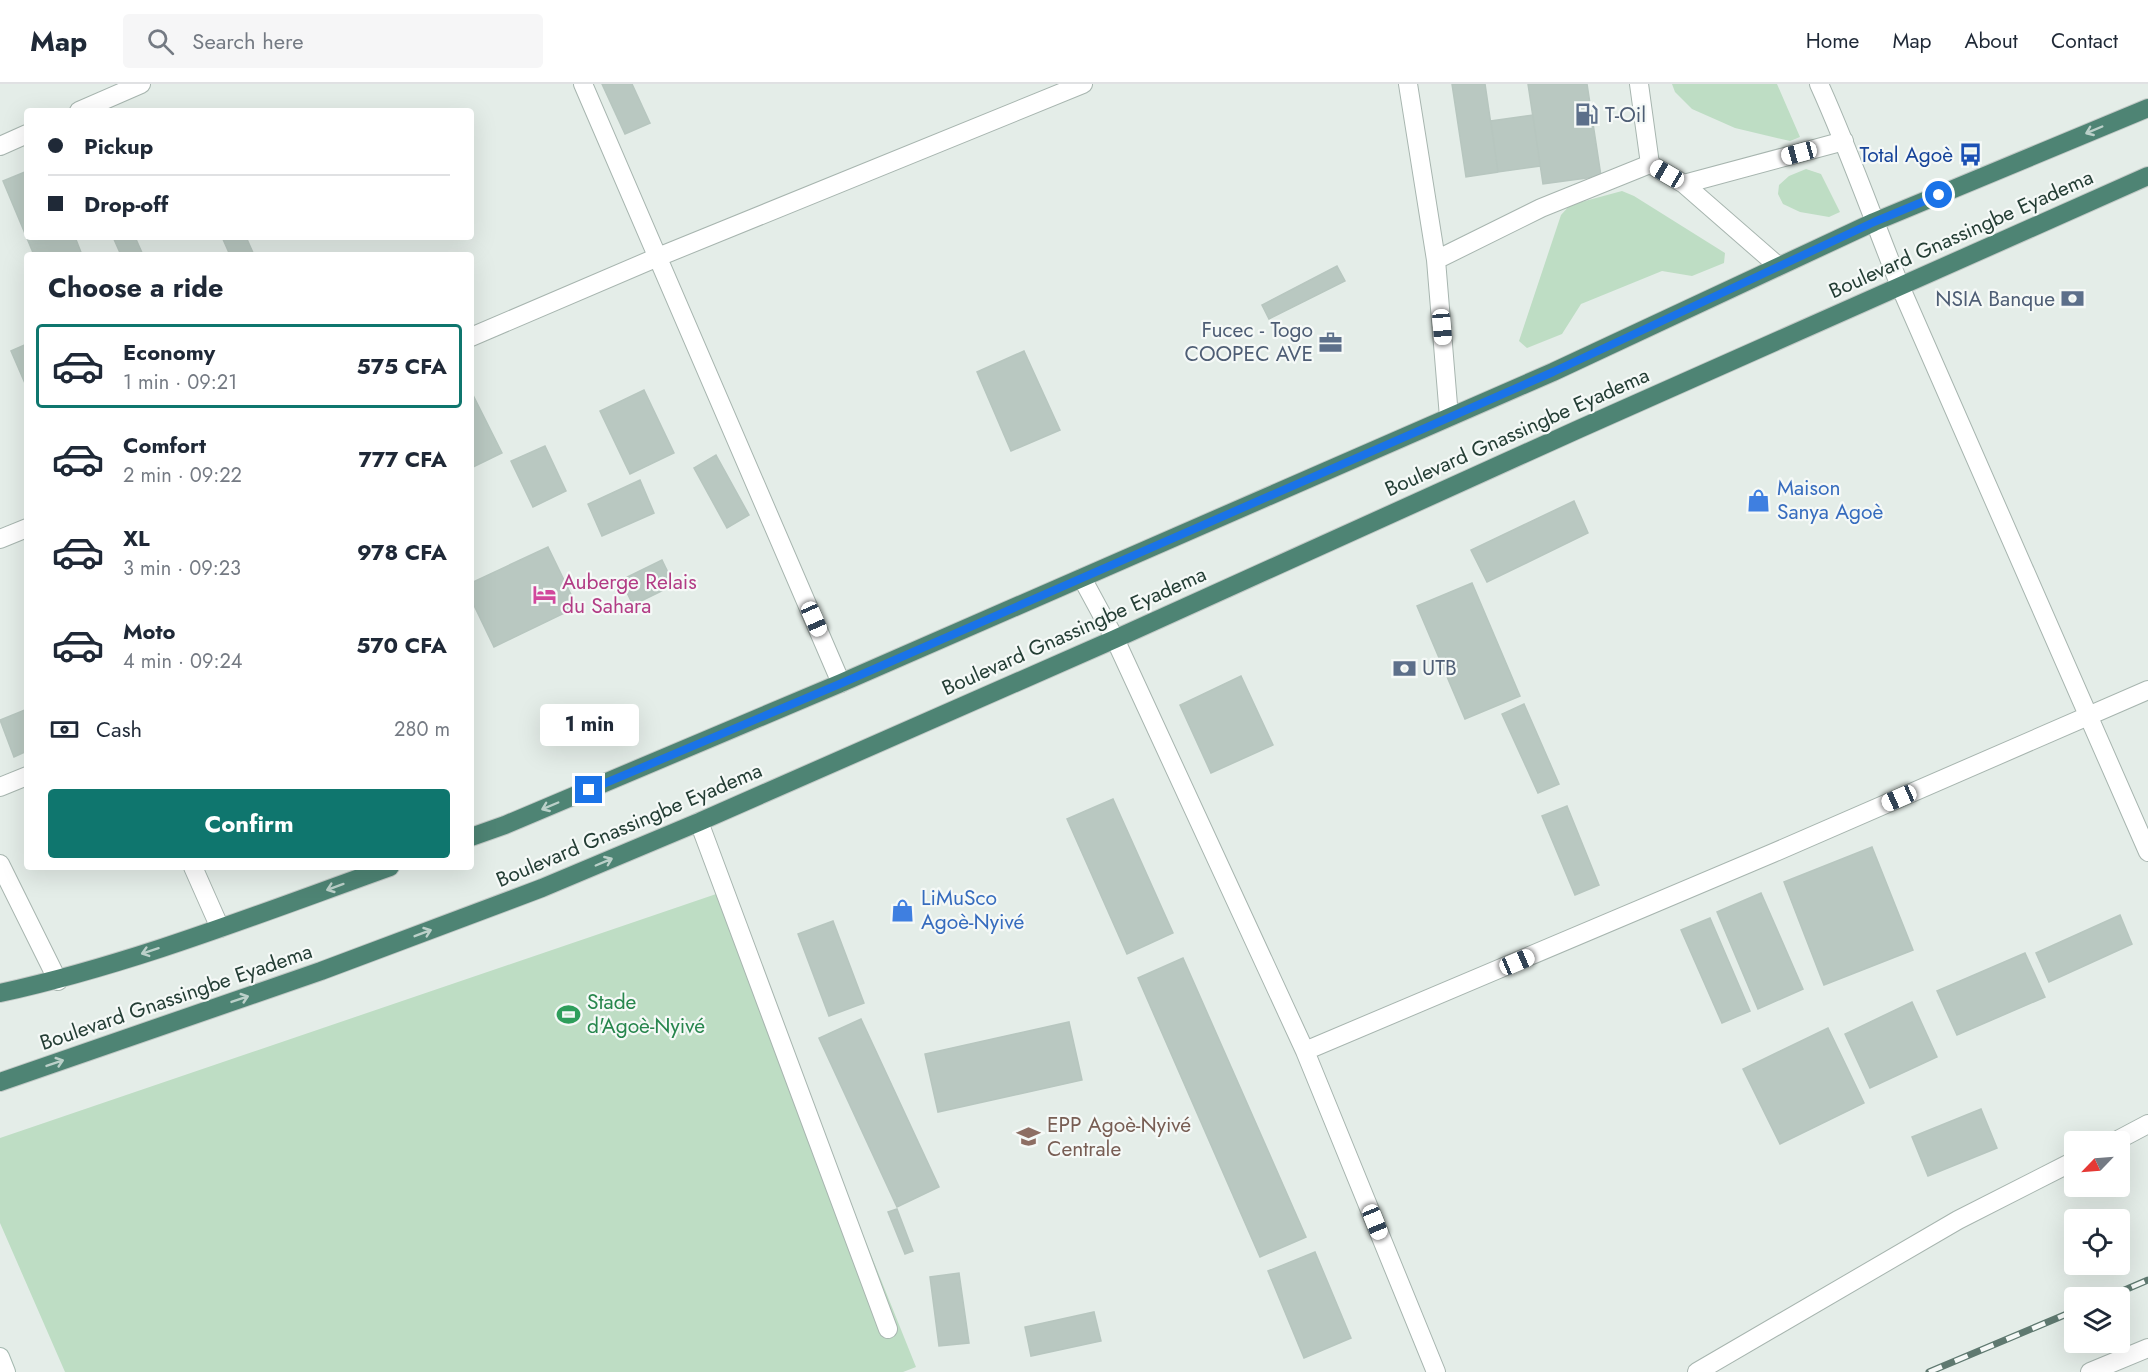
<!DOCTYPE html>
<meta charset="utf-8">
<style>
body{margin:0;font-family:Jost,sans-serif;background:#f6f6f7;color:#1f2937;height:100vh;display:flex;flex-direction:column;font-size:22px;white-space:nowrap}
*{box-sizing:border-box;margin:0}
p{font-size:20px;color:#747a83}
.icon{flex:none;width:33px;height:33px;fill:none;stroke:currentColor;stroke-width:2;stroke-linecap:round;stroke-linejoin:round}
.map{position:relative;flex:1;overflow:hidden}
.details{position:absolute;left:24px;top:168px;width:450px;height:618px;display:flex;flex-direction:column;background:#fff;border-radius:6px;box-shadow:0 6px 24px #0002}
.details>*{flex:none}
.hud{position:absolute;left:24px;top:24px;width:450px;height:132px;border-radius:6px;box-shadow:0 6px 24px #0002;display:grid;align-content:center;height:132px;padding:0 24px;background:#fff}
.needle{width:39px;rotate:245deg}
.fabs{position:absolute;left:2064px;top:1047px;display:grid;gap:12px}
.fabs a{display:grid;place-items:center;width:66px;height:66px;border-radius:6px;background:#fff;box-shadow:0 6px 24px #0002;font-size:30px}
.end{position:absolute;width:27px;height:27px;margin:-14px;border:8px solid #1a73e8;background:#fff;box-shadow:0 0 0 3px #fff}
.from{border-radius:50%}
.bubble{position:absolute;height:42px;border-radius:6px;background:#fff;box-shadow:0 6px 24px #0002;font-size:20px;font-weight:700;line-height:42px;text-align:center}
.car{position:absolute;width:18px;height:36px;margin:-18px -9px;border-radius:8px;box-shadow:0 0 4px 2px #0007;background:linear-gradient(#fff 24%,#345 0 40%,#fff 0 76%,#345 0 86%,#fff 0)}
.hud b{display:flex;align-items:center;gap:21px;height:57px;font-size:22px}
.hud b+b{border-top:2px solid #e0e1e3}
.hud i{width:15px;height:15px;background:#1f2937}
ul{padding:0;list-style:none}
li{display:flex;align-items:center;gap:18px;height:84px;margin:0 12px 9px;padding:0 12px;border:3px solid transparent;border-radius:6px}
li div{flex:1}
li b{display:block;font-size:22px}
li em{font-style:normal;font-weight:700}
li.active{border-color:#0f766e}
li>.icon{width:54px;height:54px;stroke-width:1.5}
h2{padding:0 24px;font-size:27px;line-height:72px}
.pay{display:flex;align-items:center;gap:15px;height:66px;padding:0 24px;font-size:22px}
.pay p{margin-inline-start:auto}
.action{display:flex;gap:12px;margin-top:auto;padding:12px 24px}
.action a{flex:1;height:69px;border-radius:6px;background:#0f766e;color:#fff;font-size:24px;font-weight:700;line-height:69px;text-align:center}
header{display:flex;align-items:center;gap:36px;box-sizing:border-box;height:84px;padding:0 30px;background:#fff;border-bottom:2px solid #e0e1e3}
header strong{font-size:28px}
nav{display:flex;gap:33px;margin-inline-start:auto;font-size:21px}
.search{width:420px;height:54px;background:#f6f6f7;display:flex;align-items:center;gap:15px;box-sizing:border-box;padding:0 21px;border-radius:6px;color:#747a83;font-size:22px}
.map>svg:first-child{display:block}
</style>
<header>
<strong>Map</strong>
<div class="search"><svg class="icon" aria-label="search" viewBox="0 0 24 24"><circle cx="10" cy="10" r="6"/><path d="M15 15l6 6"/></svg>Search here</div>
<nav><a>Home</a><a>Map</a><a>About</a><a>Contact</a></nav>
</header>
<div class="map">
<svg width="2148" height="1288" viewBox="0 0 2148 1288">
<rect width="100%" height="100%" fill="#e4ede8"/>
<path fill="#beddc4" d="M1672,0h105l23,53 -10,4 -55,-13 -43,-19 -17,-17z
M1806,85l15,5 19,38 -11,5 -29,-5 -17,-8 -5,-10 1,-9 10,-9z
M1622,107l12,5 91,57 -1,10 -32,13 -30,-5 -81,33 -19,30 -35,14 -8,-7 42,-126 9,-10z
M725,807l191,476 -13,5h-838l-65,-149v-85z"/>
<path fill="#b9c8c1" stroke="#b7c6bf" stroke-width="1.5" d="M602,0h30l18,39 -25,11z
M1452,0h33l13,88 -32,5z
M1528,0h59l14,92 -58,8z
M1533,31l7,51 -42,6 -7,-51z
M27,87v66h48l7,18h-48l-31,-74z
M113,153h22l8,18h-22z
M222,153h24l8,18h-24z
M1337,182l8,15 -76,38 -7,-14z
M27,260v44l-16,-37z
M1024,267l36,79 -49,21 -34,-79z
M644,306l30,63 -44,21 -30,-63z
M471,307l31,62 -31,15z
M545,362l21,45 -33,16 -22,-46z
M716,371l33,60 -22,13 -33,-60z
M640,396l14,33 -52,23 -14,-32z
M1574,417l14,32 -101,49 -16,-32z
M548,463l29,60 -83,40 -23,-48v-16z
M662,476l12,25 -41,20 -12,-25z
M1472,499l48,113 -55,23 -48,-113z
M1241,592l32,69 -62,28 -31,-68z
M1524,620l35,80 -21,9 -36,-79z
M27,625v42l-13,6 -14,-37z
M1113,715l60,134 -46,21 -60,-135z
M1567,722l32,79 -24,10 -33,-79z
M1872,763l41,103 -89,35 -40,-103z
M1761,809l42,96 -45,20 -41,-97z
M2120,831l12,29 -83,38 -13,-29z
M1710,834l40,93 -28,12 -41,-93z
M833,837l31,82 -35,13 -31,-82z
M2025,869l20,44 -88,38 -20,-44z
M1183,874l123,279 -46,20 -122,-279z
M1912,918l25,55 -67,31 -25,-54z
M861,935l78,168 -42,20 -78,-169z
M1069,938l13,58 -144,32 -13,-58z
M1828,944l36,75 -84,41 -37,-75z
M1981,1025l16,39 -69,28 -16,-39z
M897,1125l16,42 -8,3 -17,-42z
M1315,1168l36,86 -47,20 -36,-87z
M959,1189l10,70 -30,3 -9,-69z
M1094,1228l7,29 -70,15 -6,-29z"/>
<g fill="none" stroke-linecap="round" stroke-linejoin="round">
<defs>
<path id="service" d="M1408,0l28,176
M1639,0l11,80
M1684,100l160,-43
M1449,333l-13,-157 105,-52 109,-44 34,20 94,82
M0,703l27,-11
M193,783l27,61"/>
<path id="minor" d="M583,0l258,599
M1819,0c30,66 54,135 81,202l248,566
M79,27l62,-27
M0,62l27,-12
M471,253l187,-80 425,-173
M0,455l27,-11
M1082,494l33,61 190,412 131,321
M699,738l189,507
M0,780l58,117
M1305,967l468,-198 375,-163
M2114,1058l34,-18
M1697,1288l261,-152 116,-59
M2090,1288l58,-24"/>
<path id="secondary" d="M0,1273l6,15"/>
<path id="trunk" d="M471,753l34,-12 336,-142 712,-311 321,-150 274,-114
M0,909c133,-29 261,-80 390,-126
M0,998l321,-111 221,-83 157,-66 416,-183 464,-210 569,-253"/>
</defs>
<use href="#service" stroke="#a7b5af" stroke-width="20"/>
<use href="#minor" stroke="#a7b5af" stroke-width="20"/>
<use href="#secondary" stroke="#a3b8af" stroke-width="20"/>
<use href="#trunk" stroke="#c2c9c6" stroke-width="20"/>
<use href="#service" stroke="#fff" stroke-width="18"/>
<use href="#minor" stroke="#fff" stroke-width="18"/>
<use href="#secondary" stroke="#fff" stroke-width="18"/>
<use href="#trunk" stroke="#4e8474" stroke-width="18"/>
<defs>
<path id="rail" d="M2106,1214l42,-18
M1929,1288l145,-61"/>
</defs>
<use href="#rail" stroke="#5f7970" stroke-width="7"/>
<use href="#rail" stroke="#f5f9f7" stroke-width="4.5" stroke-dasharray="14" stroke-linecap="butt"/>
</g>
<defs><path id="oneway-shaft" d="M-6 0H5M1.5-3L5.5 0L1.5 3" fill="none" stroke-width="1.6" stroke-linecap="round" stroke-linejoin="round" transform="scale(1.5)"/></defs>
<g stroke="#bbd0c9">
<use href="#oneway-shaft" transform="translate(2094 46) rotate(157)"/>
<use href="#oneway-shaft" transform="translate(550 722) rotate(157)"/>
<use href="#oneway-shaft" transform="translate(604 778) rotate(-23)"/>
<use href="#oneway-shaft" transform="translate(335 803) rotate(160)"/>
<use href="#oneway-shaft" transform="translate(423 849) rotate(-21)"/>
<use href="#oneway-shaft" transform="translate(150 867) rotate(162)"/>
<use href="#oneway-shaft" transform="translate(240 915) rotate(-19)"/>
<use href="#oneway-shaft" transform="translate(55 979) rotate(-19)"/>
</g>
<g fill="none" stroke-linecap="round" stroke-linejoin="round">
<path stroke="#1a73e8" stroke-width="8" d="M589,706l253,-107 711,-311 321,-150 65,-27"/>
</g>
<defs>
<symbol id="fuel-bare" viewBox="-9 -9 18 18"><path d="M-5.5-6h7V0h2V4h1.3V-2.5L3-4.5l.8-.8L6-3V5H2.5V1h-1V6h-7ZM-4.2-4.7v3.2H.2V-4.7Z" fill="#5c6f8a" stroke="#f5f9f7" stroke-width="2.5" paint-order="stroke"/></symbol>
<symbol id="bus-bare" viewBox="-9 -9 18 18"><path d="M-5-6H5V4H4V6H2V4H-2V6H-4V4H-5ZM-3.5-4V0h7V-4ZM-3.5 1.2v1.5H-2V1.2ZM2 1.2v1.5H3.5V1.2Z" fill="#1a4fb4" stroke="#f5f9f7" stroke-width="2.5" paint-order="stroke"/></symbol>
<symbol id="bank-bare" viewBox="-9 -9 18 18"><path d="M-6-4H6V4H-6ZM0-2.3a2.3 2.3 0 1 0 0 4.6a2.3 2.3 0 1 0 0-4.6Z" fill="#5c6f8a" stroke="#f5f9f7" stroke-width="2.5" paint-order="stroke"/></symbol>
<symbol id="office-bare" viewBox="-9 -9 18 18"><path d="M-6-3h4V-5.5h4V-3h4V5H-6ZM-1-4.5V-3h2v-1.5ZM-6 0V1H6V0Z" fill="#5c6f8a" stroke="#f5f9f7" stroke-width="2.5" paint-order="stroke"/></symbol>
<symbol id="shop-bare" viewBox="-9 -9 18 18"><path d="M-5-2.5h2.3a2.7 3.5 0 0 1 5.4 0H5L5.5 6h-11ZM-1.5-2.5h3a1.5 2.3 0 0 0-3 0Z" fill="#3f7fe0" stroke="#f5f9f7" stroke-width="2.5" paint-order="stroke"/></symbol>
<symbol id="hotel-bare" viewBox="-9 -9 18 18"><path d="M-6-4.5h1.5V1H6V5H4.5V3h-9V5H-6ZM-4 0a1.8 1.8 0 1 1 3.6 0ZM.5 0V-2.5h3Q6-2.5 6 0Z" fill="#d1479c" stroke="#f5f9f7" stroke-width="2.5" paint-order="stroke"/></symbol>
<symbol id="stadium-bare" viewBox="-9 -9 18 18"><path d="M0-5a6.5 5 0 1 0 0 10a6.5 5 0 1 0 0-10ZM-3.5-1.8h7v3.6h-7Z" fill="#2e9e5b" stroke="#f5f9f7" stroke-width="2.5" paint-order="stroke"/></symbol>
<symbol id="school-bare" viewBox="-9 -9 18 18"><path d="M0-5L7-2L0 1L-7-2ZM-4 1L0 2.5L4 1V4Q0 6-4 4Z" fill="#8d6e63" stroke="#f5f9f7" stroke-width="2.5" paint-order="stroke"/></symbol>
</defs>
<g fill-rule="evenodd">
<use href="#fuel-bare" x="1570" y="14" width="33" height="33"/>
<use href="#bus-bare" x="1954" y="54" width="33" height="33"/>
<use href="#bank-bare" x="2056" y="198" width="33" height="33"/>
<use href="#office-bare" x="1314" y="242" width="33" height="33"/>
<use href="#shop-bare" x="1742" y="400" width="33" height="33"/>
<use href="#hotel-bare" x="528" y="494" width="33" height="33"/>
<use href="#bank-bare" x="1388" y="568" width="33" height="33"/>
<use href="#shop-bare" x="886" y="810" width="33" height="33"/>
<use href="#stadium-bare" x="552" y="914" width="33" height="33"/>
<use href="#school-bare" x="1012" y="1036" width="33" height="33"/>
</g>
<g text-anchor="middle" stroke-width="4.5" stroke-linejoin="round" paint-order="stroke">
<g font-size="21" fill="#4e5e75" stroke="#f5f9f7" text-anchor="start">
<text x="1605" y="38">T-Oil</text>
<text x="2055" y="222" text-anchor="end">NSIA Banque</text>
<text x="1313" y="253" text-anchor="end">Fucec - Togo<tspan x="1313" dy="24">COOPEC AVE</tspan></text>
<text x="1422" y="591">UTB</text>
</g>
<g font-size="21" fill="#164399" stroke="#f5f9f7" text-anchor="end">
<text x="1953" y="78">Total Agoè</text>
</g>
<g font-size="21" fill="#243e35" stroke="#f5f9f7">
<text transform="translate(1961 150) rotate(-24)" y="7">Boulevard Gnassingbe Eyadema</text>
<text transform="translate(1517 348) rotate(-24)" y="7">Boulevard Gnassingbe Eyadema</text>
<text transform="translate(1074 547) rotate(-24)" y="7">Boulevard Gnassingbe Eyadema</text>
<text transform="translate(629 741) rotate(-23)" y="7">Boulevard Gnassingbe Eyadema</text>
<text transform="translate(176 913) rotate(-19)" y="7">Boulevard Gnassingbe Eyadema</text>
</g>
<g font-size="21" fill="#366cbe" stroke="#f5f9f7" text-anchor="start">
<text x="1777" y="411">Maison<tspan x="1777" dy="24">Sanya Agoè</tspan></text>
<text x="921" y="821">LiMuSco<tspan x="921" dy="24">Agoè-Nyivé</tspan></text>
</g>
<g font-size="21" fill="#b23c85" stroke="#f5f9f7" text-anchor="start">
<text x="562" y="505">Auberge Relais<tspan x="562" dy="24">du Sahara</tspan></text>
</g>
<g font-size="21" fill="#27864d" stroke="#f5f9f7" text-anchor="start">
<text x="587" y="925">Stade<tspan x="587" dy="24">d'Agoè-Nyivé</tspan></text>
</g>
<g font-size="21" fill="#785e54" stroke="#f5f9f7" text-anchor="start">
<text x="1047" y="1048">EPP Agoè-Nyivé<tspan x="1047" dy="24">Centrale</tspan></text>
</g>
</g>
</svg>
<div class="fabs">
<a><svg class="needle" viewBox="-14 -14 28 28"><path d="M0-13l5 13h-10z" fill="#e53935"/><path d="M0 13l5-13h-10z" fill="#747a83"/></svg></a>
<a><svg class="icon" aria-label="locate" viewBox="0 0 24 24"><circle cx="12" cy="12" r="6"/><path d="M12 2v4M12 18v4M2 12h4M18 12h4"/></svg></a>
<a><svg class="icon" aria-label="layers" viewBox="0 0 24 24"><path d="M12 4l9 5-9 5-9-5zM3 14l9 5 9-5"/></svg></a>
</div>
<i class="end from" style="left:1939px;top:111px"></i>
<i class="end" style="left:589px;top:706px"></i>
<div class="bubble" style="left:540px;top:620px;width:99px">1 min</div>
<i class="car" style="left:1799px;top:69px;rotate:255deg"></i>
<i class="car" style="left:1667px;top:90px;rotate:300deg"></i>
<i class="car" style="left:1442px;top:243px;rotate:175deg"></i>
<i class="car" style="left:814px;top:535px;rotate:156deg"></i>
<i class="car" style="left:1899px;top:714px;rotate:246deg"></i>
<i class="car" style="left:1517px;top:878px;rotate:67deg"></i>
<i class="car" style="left:1375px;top:1138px;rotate:158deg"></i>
<div class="hud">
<b><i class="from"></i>Pickup</b>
<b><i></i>Drop-off</b>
</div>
<section class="details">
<h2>Choose a ride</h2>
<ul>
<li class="active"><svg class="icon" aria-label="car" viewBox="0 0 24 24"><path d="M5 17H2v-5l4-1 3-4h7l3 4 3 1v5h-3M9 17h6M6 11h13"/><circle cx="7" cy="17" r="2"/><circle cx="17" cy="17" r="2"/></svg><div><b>Economy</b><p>1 min · 09:21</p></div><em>575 CFA</em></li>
<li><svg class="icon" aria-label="car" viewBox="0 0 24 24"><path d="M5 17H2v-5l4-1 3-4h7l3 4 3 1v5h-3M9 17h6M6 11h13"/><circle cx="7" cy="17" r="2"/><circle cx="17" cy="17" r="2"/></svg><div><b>Comfort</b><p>2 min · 09:22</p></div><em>777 CFA</em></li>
<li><svg class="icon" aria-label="car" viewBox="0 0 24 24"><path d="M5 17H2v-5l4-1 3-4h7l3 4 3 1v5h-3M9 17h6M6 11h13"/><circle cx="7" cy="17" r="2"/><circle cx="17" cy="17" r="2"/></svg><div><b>XL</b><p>3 min · 09:23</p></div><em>978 CFA</em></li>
<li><svg class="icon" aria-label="car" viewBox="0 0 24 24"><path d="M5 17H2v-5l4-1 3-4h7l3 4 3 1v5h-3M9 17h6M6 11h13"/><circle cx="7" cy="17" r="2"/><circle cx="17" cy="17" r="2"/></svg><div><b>Moto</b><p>4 min · 09:24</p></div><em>570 CFA</em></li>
</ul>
<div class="pay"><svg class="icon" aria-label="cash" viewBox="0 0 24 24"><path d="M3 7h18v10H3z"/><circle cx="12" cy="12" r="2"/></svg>Cash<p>280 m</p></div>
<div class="action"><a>Confirm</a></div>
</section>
</div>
